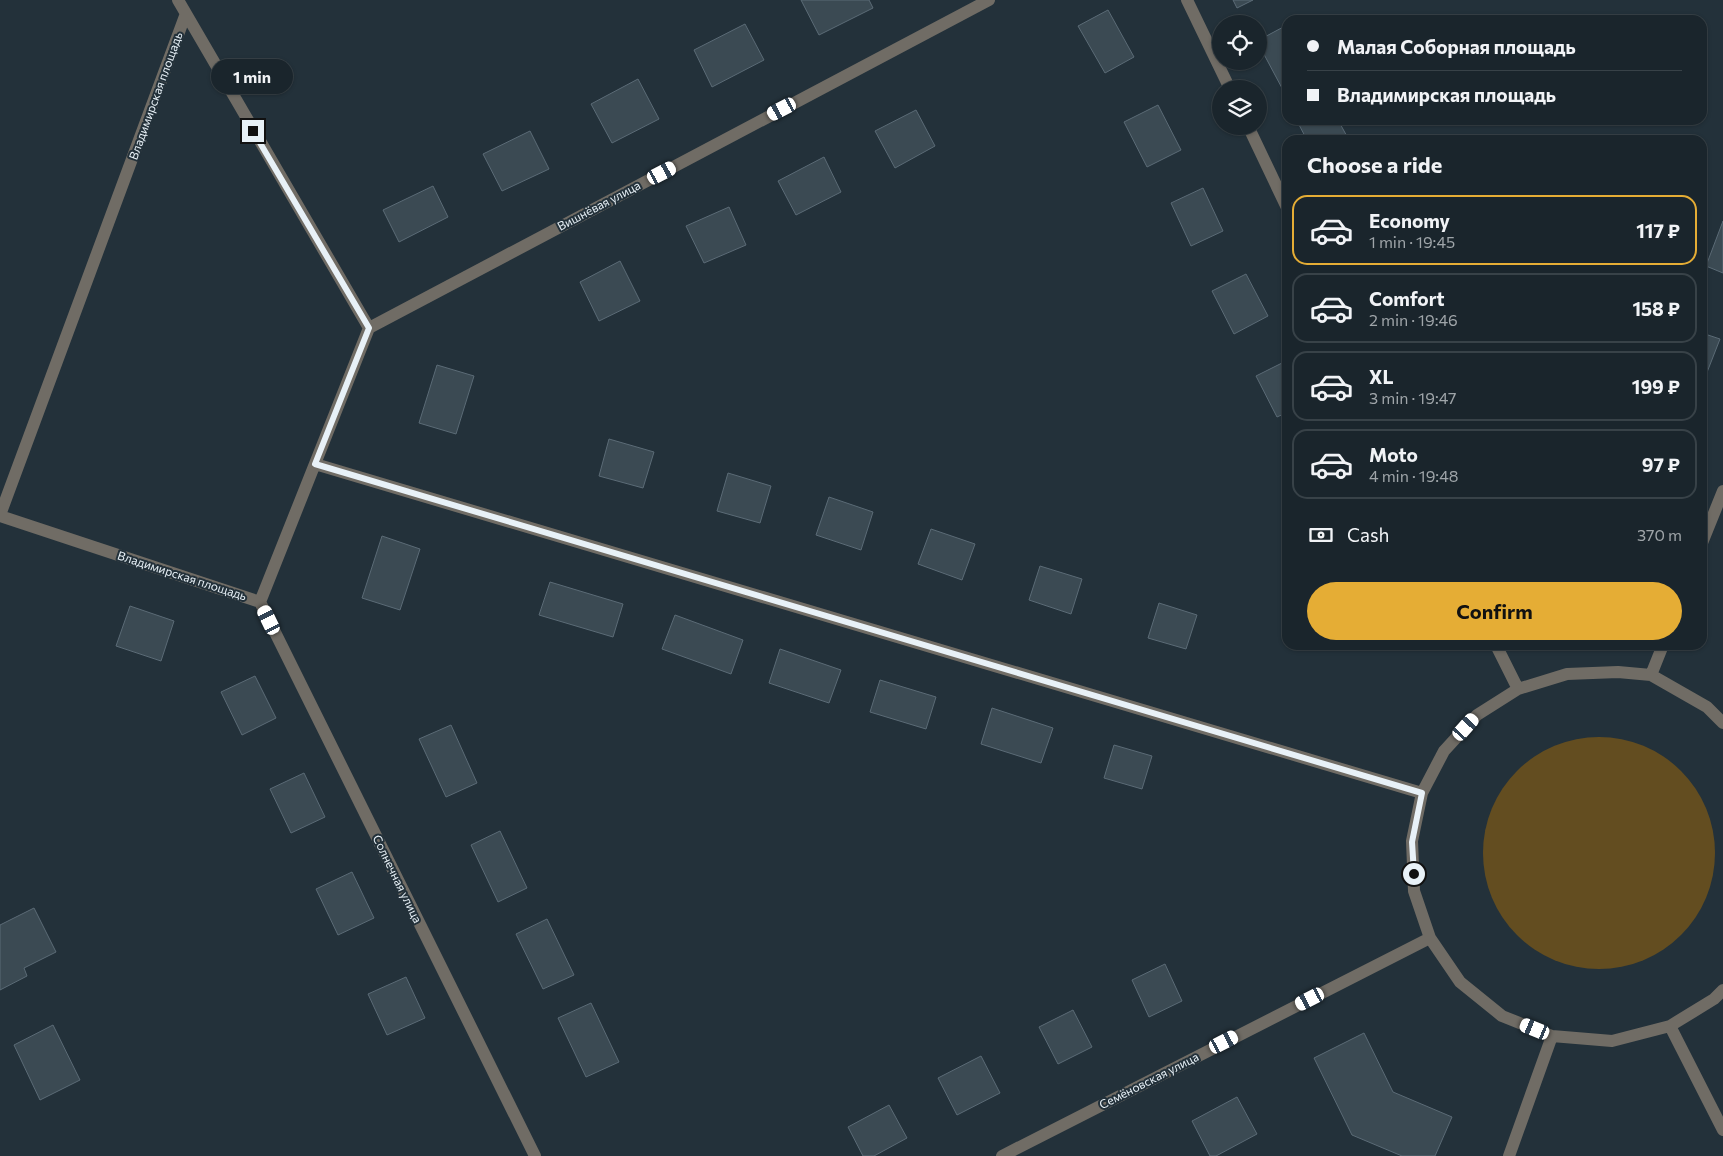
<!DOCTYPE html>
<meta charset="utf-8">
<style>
body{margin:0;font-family:Commissioner,sans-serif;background:#232d34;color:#f1f3f6;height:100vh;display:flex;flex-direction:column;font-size:19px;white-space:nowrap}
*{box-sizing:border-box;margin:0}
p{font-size:16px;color:#9fa5a9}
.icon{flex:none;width:28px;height:28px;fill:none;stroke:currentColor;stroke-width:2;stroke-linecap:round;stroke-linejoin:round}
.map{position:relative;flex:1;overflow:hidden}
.sheet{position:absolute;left:1282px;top:135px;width:425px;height:515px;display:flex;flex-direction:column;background:#1a252c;border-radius:15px;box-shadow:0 1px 4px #0004,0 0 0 1px #384248}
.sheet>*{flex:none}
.guide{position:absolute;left:1282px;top:15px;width:425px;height:110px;border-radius:15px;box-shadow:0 1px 4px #0004,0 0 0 1px #384248;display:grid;align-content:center;height:110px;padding:0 25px;background:#1a252c}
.fabs{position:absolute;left:1212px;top:15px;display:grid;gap:10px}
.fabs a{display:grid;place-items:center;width:55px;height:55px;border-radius:50%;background:#1a252c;box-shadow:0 1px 4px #0004,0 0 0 1px #384248;font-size:25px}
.end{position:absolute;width:22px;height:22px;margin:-11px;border:6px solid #e8f1f7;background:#111;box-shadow:0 0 0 2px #111}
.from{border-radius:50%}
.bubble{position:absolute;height:35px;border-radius:18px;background:#1a252c;box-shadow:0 1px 4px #0004,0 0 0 1px #384248;font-size:16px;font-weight:700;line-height:35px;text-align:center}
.car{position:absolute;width:15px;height:30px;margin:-15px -8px;border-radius:6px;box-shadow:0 0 4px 1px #0007;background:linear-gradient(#fff 24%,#345 0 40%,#fff 0 76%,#345 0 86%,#fff 0)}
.guide b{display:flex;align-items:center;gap:18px;height:48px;font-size:19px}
.guide b+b{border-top:1px solid #384248}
.guide i{width:12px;height:12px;background:#f1f3f6}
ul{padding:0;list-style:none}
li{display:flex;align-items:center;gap:15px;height:70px;margin:0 10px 8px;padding:0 15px;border:2px solid #384248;border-radius:15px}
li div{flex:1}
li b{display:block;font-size:19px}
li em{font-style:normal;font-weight:700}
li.selected{border-color:#e5ad35}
li>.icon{width:45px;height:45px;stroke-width:1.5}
h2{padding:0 25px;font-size:22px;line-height:60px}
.pay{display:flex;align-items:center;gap:12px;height:55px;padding:0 25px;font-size:19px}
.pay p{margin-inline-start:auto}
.primary-button{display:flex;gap:10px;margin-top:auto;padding:10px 25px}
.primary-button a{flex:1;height:58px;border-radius:30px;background:#e5ad35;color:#111;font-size:20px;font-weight:700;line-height:58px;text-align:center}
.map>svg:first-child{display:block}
</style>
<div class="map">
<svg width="1723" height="1156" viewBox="0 0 1723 1156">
<rect width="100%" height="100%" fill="#23313a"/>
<path fill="#634d20" d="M1483 853a116 116 0 1 1 232 0a116 116 0 1 1-232 0Z"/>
<path fill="#3b4a53" stroke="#5b6b76" d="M801,0h68l4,8 -54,27z
M1233,0h20l-16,8z
M1108,10l26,47 -29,16 -27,-47z
M745,24l19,36 -52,27 -18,-37z
M1287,25l1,63 -5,2 -24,-45v-5z
M638,79l21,40 -47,24 -21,-39z
M1158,105l23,45 -34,17 -23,-45z
M916,110l19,36 -40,22 -20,-37z
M1300,120h38l11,20h-42l-10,-19z
M530,131l19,38 -47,22 -19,-37z
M824,157l17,35 -45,23 -18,-34z
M433,186l15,31 -49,25 -16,-32z
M1203,188l20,43 -32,15 -20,-43z
M729,207l17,38 -42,18 -18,-37z
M1723,221v52l-17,-7z
M620,261l20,40 -41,20 -19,-39z
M1246,274l22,42 -34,18 -22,-43z
M1702,333l18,6 -16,41 -2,-1z
M1288,360v52l-11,5 -21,-41z
M437,365l37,11 -18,58 -37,-11z
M609,439l45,13 -11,36 -44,-12z
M728,473l43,13 -11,37 -43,-12z
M829,497l44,15 -12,38 -45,-15z
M931,529l44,15 -13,36 -44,-16z
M382,536l38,13 -20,61 -38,-12z
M1040,566l42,13 -11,35 -42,-14z
M550,582l73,22 -10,33 -74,-22z
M1159,603l38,12 -11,34 -38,-11z
M130,606l44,15 -13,40 -45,-15z
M675,615l68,25 -12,34 -69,-25z
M780,649l61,21 -12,33 -60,-20z
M255,676l21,42 -34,17 -21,-43z
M880,680l56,17 -10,32 -56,-17z
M992,708l61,20 -12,35 -60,-19z
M451,725l26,58 -31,14 -27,-58z
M1114,745l38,11 -10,33 -38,-11z
M304,773l21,44 -34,16 -21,-44z
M500,831l27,57 -29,14 -27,-57z
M352,872l22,46 -36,17 -22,-46z
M34,908l22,44 -32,16 3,8 -27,14v-65z
M547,919l27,56 -31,14 -27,-55z
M1165,964l17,37 -33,16 -17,-37z
M406,977l19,41 -38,17 -19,-41z
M591,1003l28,59 -33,15 -28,-59z
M1073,1010l19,37 -34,17 -19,-37z
M53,1025l27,55 -40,20 -26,-55z
M1364,1033l29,59 59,25 -17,39h-33l-50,-21 -38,-77z
M981,1056l19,37 -43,22 -19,-37z
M1237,1097l20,37 -41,22h-6l-18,-35z
M889,1105l18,33 -33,18h-11l-15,-29z"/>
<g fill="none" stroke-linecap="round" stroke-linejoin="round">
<path stroke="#706c65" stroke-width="12" d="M178,0l191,328
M1187,0l43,89
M1248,126l40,84
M369,328l620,-328
M315,464l1107,329
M0,515l185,-499
M0,516l260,86
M1702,543l21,-52
M260,602l275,554
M260,602l109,-274
M1496,645l22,44
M1651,675l12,-30
M1723,723l-16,-16 -56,-32 -33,-3 -51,2 -49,15 -41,26 -33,36 -22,42 -10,48 2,50 16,47 30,44 42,34 50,20 60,5 58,-15 44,-27 9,-9
M1670,1026l53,104
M1002,1156l428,-218
M1509,1156l43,-120"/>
</g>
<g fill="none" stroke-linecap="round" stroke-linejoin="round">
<path stroke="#e8f1f7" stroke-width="6" d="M253,131l116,197 -54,136 1107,329 -10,49 2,32"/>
</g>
<g text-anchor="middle" stroke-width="4" stroke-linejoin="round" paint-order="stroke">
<g font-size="12" fill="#e8f1f7" stroke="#23313a">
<text transform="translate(156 96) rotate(-70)" y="4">Владимирская площадь</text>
<text transform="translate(599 206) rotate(-28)" y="4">Вишнёвая улица</text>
<text transform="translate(182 576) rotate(18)" y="4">Владимирская площадь</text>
<text transform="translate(397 879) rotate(64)" y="4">Солнечная улица</text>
<text transform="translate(1149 1081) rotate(-27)" y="4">Семёновская улица</text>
</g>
</g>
</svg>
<div class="fabs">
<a><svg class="icon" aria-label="locate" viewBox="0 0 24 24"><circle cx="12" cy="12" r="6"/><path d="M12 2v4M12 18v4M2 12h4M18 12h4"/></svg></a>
<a><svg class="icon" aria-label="layers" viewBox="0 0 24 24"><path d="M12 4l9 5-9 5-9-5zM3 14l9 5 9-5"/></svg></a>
</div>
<i class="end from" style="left:1414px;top:874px"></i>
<i class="end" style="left:253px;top:131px"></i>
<div class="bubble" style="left:211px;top:59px;width:82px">1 min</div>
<i class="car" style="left:782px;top:109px;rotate:242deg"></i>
<i class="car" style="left:662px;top:173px;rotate:62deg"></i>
<i class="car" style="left:269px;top:620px;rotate:334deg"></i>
<i class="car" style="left:1466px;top:727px;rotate:42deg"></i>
<i class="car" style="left:1310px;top:999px;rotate:243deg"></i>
<i class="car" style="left:1535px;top:1029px;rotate:292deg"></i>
<i class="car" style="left:1224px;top:1042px;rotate:63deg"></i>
<div class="guide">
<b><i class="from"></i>Малая Соборная площадь</b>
<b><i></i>Владимирская площадь</b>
</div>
<section class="sheet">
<h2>Choose a ride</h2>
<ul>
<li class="selected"><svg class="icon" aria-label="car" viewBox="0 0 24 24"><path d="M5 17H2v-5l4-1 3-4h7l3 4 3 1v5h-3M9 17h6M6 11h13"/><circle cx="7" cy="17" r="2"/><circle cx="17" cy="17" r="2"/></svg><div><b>Economy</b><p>1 min · 19:45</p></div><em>117 ₽</em></li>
<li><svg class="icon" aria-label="car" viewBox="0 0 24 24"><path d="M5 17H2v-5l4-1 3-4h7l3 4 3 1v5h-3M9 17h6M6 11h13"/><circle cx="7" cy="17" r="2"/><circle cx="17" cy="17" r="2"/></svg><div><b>Comfort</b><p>2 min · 19:46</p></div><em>158 ₽</em></li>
<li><svg class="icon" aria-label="car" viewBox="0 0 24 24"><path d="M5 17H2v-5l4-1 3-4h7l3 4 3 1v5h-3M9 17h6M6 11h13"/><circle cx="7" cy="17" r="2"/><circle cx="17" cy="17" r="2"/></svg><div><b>XL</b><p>3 min · 19:47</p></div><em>199 ₽</em></li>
<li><svg class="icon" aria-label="car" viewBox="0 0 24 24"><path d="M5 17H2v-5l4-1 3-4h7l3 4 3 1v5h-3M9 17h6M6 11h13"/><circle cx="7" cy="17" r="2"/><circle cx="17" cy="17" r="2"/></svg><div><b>Moto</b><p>4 min · 19:48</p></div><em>97 ₽</em></li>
</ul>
<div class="pay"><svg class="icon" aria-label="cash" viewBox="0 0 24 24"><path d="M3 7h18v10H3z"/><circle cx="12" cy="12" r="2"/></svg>Cash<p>370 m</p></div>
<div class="primary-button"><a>Confirm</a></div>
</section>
</div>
